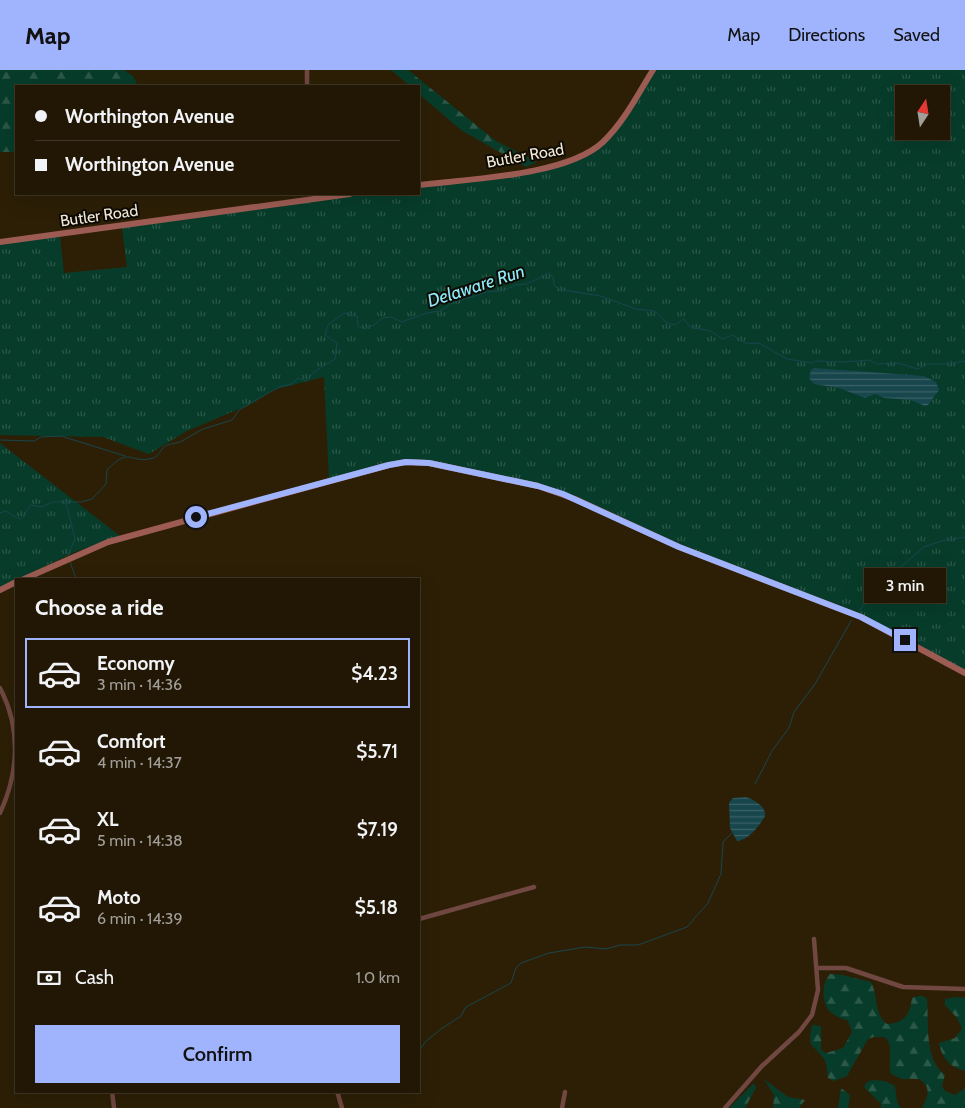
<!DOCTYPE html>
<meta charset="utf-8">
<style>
body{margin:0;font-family:Cabin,sans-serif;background:#29200e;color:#f1f3f6;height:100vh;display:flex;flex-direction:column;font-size:19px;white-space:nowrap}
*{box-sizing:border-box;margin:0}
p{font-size:16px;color:#a29f9a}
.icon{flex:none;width:28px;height:28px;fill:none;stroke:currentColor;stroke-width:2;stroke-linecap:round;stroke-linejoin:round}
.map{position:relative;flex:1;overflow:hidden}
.side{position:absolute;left:15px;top:508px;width:405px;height:515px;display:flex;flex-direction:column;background:#211704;border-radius:0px;box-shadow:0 5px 20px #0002,0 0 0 1px #3e3626}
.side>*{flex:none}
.banner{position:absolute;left:15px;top:15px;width:405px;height:110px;border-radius:0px;box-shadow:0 5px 20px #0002,0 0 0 1px #3e3626;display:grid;align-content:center;height:110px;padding:0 20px;background:#211704}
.needle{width:32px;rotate:12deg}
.tools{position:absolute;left:895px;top:15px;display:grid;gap:10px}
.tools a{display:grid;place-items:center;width:55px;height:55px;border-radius:0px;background:#211704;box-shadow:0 5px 20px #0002,0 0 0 1px #3e3626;font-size:25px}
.end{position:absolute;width:22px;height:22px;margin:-11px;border:6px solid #a0b3fd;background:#111;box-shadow:0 0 0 2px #111}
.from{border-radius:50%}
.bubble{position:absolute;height:35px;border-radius:0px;background:#211704;box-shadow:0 5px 20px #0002,0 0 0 1px #3e3626;font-size:16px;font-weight:600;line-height:35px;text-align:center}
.banner b{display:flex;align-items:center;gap:18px;height:48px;font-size:19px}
.banner b+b{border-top:1px solid #3e3626}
.banner i{width:12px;height:12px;background:#f1f3f6}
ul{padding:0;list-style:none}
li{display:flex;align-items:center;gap:15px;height:70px;margin:0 10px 8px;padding:0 10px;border:2px solid transparent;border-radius:0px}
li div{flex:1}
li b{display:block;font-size:19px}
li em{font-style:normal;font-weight:600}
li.selected{border-color:#a0b3fd}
li>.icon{width:45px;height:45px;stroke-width:1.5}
h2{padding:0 20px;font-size:22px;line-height:60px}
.pay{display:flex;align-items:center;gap:12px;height:55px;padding:0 20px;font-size:19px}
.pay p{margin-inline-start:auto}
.action{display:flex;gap:10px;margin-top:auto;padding:10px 20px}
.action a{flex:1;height:58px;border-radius:0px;background:#a0b3fd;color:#111;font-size:20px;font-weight:600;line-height:58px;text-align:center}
header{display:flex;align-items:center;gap:30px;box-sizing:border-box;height:70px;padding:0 25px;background:#a0b3fd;color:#111}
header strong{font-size:24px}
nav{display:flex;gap:28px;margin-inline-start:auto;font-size:18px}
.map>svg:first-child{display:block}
</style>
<header>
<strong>Map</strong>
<nav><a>Map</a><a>Directions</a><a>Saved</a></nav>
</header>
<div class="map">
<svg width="965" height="1038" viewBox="0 0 965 1038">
<defs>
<pattern id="forest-firs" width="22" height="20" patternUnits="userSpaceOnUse" patternTransform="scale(1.25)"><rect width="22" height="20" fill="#073c2a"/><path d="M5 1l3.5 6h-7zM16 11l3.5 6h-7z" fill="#2c5848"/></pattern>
<pattern id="park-tufts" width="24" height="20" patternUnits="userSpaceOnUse" patternTransform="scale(1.25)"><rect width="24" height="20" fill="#073c2a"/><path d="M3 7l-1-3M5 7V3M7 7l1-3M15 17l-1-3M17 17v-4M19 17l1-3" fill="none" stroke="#2c5848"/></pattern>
<pattern id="water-rules" width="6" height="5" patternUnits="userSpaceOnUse" patternTransform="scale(1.25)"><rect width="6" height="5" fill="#18464d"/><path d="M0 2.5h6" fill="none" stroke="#3a6166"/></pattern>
</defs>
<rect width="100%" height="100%" fill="#2c1f06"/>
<path fill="url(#forest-firs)" d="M0,0h124l9,6 5,10h-122v66h-16z
M391,0h17l88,71 41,21 -11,5 -65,-37 -42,-36v-8h-9z
M830,904l12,1 29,7c7,13 3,33 16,42 17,-1 23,-9 25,-26 6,-2 10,-4 15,1 2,25 -3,60 18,76l-3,11 3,5 10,4 10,-7v20h-43c6,-11 10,-21 -3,-29h-17l-11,-5c-4,-12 4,-26 -6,-37h-11l-6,2 -21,37 -13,5 -6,-3c-1,-5 -1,-15 -4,-19 -12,-17 -17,-9 -12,-34l9,1v24l5,3 17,-5 9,-16 -4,-11c-5,-2 -11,-4 -15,-7 -12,-7 -12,-31 -3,-40z
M957,927l8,1v73c-15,-4 -23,-12 -26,-28l16,-5 7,-9 -5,-11 -12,-13v-6z
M764,1009l24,18 17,3 -6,8h-26l1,-13z
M873,1010l12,1 10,5 2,16 4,6h-20v-4l-17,-17 3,-5z
M754,1013l2,5 -11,20h-16z
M841,1018l9,7 -2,13h-10z"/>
<path fill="url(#park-tufts)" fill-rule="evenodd" d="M655,0h310v603l-6,-6 -104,-55 -159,-61 -144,-61 -132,-29 -91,18 -5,-102 -51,13 -20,13 -66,28 -38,23 -46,-17 -103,-2v-191l60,-8 4,37 63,-6 -5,-39 243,-34h54v-7c42,-6 156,-12 184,-42 19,-21 35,-51 52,-75zM904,24h37v37h-37z
M0,373l120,93 -45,16 -75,36z"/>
<path fill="url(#water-rules)" d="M814,298l110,8 12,6 3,8 -11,15 -3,1 -14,-6 -27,-2 -9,-4 -10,4 -26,-10 -25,-4 -5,-6 2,-8z
M746,727c8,3 20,9 19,19 -5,9 -16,24 -28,25l-7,-13 -1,-25 4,-5z"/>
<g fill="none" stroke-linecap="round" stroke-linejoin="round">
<path stroke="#18464d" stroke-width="1" d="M0,370l34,1 7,-4 20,-1 64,20
M66,433l9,36 -7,16
M0,443l6,-2c24,16 14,4 25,-6l10,2 12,-5h28l11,-3 14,-15 1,-14c24,-25 23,-5 46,-12 8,-3 7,-10 14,-13l13,-3 23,-13 29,-9 7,-10 40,-23 13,-3 6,-6 8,3 8,-9 21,-13 2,-16 -12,-8 3,-10 16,-12 13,3 1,10 6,3 10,-4 8,-7 9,-1 11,5 5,-2 20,-7 13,-2 14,-9 33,-10 18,-2 10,-5 12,-1 22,-11 4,4 1,8 4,4 42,7 36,13 19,2c9,7 6,11 20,14l9,-6 6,8 21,4 11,8 11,-4c13,9 10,9 26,8l28,16 25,4 4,-2 28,1 25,-2 9,4 20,-1 20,6 10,-5h18l19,-3
M70,492l6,17
M859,541l24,-29 41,-35 18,-6 23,-4
M14,625l2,-1
M755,714l17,-33 17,-23 5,-16 21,-28 36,-63
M419,982l6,-10 16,-13 20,-13 5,-9 45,-24 5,-15 5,-5 28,-10 36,-6 21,2 14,-4h18l49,-18 21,-24 13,-29 2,-32 9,-9"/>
<path stroke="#704741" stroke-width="4.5" d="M307,0v16
M0,618c21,40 19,84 0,125
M419,849l115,-32
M816,898h30l57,19 62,2
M112,1021l2,17
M337,1021l5,17
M562,1038l3,-16
M725,1038l37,-42 37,-34 13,-17 6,-25 -4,-51"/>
<path stroke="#9c5c53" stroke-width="6" d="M419,115c49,-6 148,-9 184,-43 21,-20 35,-48 50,-72
M0,172l350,-48
M24,509l84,-37 281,-77 17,-3 23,1 109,23 37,13 104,48 182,70 104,56
M0,520l16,-8"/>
</g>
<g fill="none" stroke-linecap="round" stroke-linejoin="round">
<path stroke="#a0b3fd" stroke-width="6" d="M196,447l193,-52 17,-3 23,1 109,23 25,8 116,53 182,70 44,23"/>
</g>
<g text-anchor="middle" stroke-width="4" stroke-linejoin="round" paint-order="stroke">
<g font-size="16" fill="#f2eadb" stroke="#0f0a02">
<text transform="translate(525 85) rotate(-10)" y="6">Butler Road</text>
<text transform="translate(99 145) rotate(-8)" y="6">Butler Road</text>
</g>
<g font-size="18" font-style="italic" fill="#8dedfd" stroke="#0f0a02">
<text transform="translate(476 216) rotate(-18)" y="6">Delaware Run</text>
</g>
</g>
</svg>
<div class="tools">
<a><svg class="needle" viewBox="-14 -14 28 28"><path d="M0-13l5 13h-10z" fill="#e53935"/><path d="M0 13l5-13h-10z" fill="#a29f9a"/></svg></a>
</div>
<i class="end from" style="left:196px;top:447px"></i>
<i class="end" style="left:905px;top:570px"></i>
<div class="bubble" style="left:864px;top:498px;width:82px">3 min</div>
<div class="banner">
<b><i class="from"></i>Worthington Avenue</b>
<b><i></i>Worthington Avenue</b>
</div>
<section class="side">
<h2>Choose a ride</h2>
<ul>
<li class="selected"><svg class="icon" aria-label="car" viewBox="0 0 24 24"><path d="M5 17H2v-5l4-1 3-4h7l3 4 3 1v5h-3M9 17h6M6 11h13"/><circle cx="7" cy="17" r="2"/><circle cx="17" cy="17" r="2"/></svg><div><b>Economy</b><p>3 min · 14:36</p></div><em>$4.23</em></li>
<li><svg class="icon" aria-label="car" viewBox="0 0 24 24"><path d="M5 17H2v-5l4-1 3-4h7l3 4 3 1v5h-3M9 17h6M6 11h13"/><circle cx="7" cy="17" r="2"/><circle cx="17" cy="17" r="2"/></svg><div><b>Comfort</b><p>4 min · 14:37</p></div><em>$5.71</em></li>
<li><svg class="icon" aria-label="car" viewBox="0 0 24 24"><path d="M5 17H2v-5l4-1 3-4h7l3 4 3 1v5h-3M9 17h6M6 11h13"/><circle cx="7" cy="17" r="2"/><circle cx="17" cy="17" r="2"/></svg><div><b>XL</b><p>5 min · 14:38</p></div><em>$7.19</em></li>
<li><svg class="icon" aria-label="car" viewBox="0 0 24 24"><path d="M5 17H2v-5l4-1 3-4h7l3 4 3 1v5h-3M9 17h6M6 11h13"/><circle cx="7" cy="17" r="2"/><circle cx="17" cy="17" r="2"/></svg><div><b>Moto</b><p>6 min · 14:39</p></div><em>$5.18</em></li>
</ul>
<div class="pay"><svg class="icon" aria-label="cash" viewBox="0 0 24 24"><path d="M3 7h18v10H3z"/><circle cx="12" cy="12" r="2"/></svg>Cash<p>1.0 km</p></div>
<div class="action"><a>Confirm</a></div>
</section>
</div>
